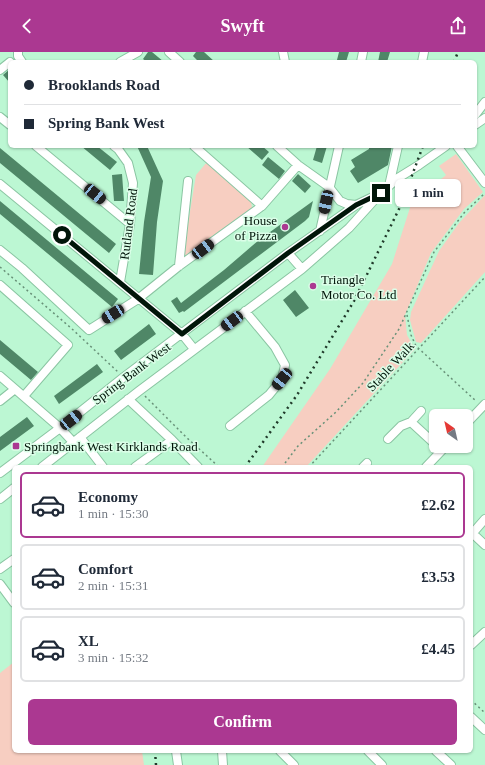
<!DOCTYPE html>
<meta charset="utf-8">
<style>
body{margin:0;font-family:Georgia,serif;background:#f6f6f7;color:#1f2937;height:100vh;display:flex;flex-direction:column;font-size:15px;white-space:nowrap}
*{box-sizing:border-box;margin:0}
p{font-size:13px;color:#747a83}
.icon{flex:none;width:22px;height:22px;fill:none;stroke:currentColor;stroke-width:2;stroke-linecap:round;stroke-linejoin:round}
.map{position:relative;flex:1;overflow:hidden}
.details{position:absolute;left:12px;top:413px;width:461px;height:288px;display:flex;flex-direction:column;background:#fff;border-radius:6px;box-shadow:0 1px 3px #0004}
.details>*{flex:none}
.hud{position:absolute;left:8px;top:8px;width:469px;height:88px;border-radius:6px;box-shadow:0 1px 3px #0004;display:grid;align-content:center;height:88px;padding:0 16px;background:#fff}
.needle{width:26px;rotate:326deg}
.fabs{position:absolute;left:429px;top:357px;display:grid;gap:8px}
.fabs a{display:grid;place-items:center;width:44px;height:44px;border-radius:6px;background:#fff;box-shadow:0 1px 3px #0004;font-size:20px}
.end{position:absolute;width:18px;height:18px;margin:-9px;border:5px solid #011509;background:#fff;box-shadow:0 0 0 2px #fff}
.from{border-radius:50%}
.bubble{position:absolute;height:28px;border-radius:6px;background:#fff;box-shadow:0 1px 3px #0004;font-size:13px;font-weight:600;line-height:28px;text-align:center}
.car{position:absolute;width:12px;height:24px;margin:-12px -6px;border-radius:5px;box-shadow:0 0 3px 1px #0007;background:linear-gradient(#222 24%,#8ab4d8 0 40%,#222 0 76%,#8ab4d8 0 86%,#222 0)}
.hud b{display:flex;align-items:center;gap:14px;height:38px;font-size:15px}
.hud b+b{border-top:1px solid #e0e1e3}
.hud i{width:10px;height:10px;background:#1f2937}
ul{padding:7px 0 0;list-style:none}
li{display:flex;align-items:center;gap:12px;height:66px;margin:0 8px 6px;padding:0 8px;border:2px solid #e0e1e3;border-radius:6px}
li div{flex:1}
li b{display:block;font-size:15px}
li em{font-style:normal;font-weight:600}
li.current{border-color:#ab3891}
li>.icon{width:36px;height:36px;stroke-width:1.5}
.button{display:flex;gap:8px;margin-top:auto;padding:8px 16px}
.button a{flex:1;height:46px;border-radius:6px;background:#ab3891;color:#fff;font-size:16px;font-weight:600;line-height:46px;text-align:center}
header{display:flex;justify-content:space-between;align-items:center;height:52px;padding:0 16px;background:#ab3891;color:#fff;font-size:18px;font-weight:600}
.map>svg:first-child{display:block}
</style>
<header><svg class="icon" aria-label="back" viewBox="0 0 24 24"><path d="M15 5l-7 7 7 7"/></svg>Swyft<svg class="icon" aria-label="share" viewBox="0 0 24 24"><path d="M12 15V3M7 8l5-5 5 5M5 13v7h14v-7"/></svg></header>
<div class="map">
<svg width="485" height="713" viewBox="0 0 485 713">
<rect width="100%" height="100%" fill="#bcf7d3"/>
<path fill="#f7cec1" d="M456,102l27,38 -19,17 -33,44 -26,62 2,20 8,14 -109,118h-44l68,-98 62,-105 23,-72 7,-6 7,9 9,-6 -3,-5 11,-9 -7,-9z
M207,110l44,39 1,7 -64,48 -5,-2 13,-79z
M485,143v77l-64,71 -5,-1 -6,-22 1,-8 28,-61 20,-28z
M14,610v89h128l2,14h-144v-92z"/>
<path fill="#4f8767" d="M148,0h4l12,10h-17l-4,-3z
M196,0h8l11,10h-16l-6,-6z
M339,0h10l-3,10 -9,-2z
M380,0h10l-3,10h-9z
M10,17v14l-7,-8z
M81,94h16l20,16 -7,8z
M137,94h10l16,35 -6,41 -4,53 -14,-1 5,-52 7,-45z
M246,94h16l7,6 -7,8z
M317,94h10l-5,17 -9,-3z
M369,94h23l-4,19 -30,18 -8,-12 5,-4 -4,-7 18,-11z
M0,96l116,96 -7,9 -109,-90z
M268,105l17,14 -6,8 -17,-14z
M122,122l2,27h-10l-2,-26z
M298,122l13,12 -6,7 -13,-12z
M0,149l118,98 -6,8 -112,-93z
M313,149l-4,16 -4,4 -121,91 -1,-1 -4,2 -8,-12 6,-4 4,6 43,-33 35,-30z
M295,238l14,18 -13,9 -13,-17z
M149,272l7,10 -35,26 -7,-9z
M0,288l38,32 -7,8 -31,-26z
M97,312l6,8 -44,32 -5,-8z
M27,365l7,9 -34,25v-14z"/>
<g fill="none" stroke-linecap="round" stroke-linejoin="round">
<defs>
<path id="minor" d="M18,0v4l4,6
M169,0l11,10
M283,0l2,10
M120,10l18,-10
M361,10l2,-10
M422,10l2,-10
M0,18l10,-8
M475,63l10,-13
M0,65l10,8
M475,73l10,-7
M36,94l94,78
M114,94l4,3 10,14 5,20 -3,41 -10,58
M194,94l68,60
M277,94l21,19 31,22 11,14 7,3 9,1
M457,94l28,37
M0,132l182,150 12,15
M389,134l9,-40
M320,179l19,-85
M0,198l22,18 67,62 49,-31 41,-33 83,-60 36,-41
M288,201l14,16
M179,214l9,-85
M0,233l68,60 -44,51
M0,324l60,52 13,14
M128,347l44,41 -37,27
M0,349l15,-12
M411,370l25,23
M466,372l19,-20
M230,374l39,-31 13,-16 3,-14 -10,-18 -30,-36
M80,385l23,30
M388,387l13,-13 10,-4 10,-11
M172,388l26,27
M42,415l97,-76 163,-122 47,-41 29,-32
M363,415l4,-4
M426,415l20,-21
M0,421l60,-45 64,-51 164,-124 68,-48 25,-12 17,-15 21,-13 27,-19
M0,447l14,-11
M471,480l14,13
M471,483l14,-16
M0,517l14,-10
M0,532l14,19
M471,593l14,-13
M471,665l14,13
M176,699l2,14
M222,699l1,14
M280,699l14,14
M368,699l14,14
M436,699l15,14"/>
</defs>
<use href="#minor" stroke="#8ac5a2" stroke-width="10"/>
<path stroke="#689178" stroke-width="1.5" stroke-dasharray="2 3" stroke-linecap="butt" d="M0,215l71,61 47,44
M407,263l4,20 5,11 60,55
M145,344l41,41 33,30
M282,415l16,-21 38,-34 27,-29 36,-54 35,-77 30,-39 21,-20
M309,415l176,-190
M471,648l14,13"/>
<use href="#minor" stroke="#fff" stroke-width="8"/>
<path stroke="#203a2a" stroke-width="2.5" stroke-dasharray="2 4" stroke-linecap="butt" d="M454,10l4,-10
M245,415l52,-72 57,-94 47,-96 22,-59
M155,699l1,14"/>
</g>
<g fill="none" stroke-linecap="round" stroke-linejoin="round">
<path stroke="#011509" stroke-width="5" d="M62,183l120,99 106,-81 68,-48 25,-12"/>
</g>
<g fill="#ab3891" stroke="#dbfee8" stroke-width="1.5">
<circle cx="285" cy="175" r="4"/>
<circle cx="313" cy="234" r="4"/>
<rect x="12" y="390" width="8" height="8" rx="2"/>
</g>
<g text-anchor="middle" stroke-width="3" stroke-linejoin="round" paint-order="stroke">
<g font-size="13" fill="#011509" stroke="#dbfee8" text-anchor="start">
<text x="277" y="173" text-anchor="end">House<tspan x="277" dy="15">of Pizza</tspan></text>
<text x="321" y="232">Triangle<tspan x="321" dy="15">Motor Co. Ltd</tspan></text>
<text x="24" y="399">Springbank West Kirklands Road</text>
</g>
<g font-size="13" fill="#011509" stroke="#dbfee8">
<text transform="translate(128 172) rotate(-83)" y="5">Rutland Road</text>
<text transform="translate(390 314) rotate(-47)" y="5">Stable Walk</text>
<text transform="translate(131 321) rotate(-37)" y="5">Spring Bank West</text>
</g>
</g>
</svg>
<div class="fabs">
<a><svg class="needle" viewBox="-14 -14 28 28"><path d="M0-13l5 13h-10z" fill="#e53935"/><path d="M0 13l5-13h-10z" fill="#747a83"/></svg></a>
</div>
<i class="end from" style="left:62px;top:183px"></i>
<i class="end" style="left:381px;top:141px"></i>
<div class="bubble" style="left:395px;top:127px;width:66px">1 min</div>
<i class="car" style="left:95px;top:142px;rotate:129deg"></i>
<i class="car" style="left:326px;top:150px;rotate:192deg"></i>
<i class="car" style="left:203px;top:197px;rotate:53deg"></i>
<i class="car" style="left:113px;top:262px;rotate:238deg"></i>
<i class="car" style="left:232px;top:269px;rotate:233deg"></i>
<i class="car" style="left:282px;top:327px;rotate:219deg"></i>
<i class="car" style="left:71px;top:368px;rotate:52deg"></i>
<div class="hud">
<b><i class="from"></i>Brooklands Road</b>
<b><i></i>Spring Bank West</b>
</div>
<section class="details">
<ul>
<li class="current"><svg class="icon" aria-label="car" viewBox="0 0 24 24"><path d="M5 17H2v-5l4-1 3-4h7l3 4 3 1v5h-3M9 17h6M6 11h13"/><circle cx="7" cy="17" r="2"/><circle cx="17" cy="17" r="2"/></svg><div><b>Economy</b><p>1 min · 15:30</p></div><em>£2.62</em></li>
<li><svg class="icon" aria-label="car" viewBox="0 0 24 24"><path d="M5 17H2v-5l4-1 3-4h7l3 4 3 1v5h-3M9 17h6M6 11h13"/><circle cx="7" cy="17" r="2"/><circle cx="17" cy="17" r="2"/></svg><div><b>Comfort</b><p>2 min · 15:31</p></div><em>£3.53</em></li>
<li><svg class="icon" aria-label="car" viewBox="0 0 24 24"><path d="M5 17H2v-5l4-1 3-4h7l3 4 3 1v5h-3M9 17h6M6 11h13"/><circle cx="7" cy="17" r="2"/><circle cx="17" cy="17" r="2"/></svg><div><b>XL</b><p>3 min · 15:32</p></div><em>£4.45</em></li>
</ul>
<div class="button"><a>Confirm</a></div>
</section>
</div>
